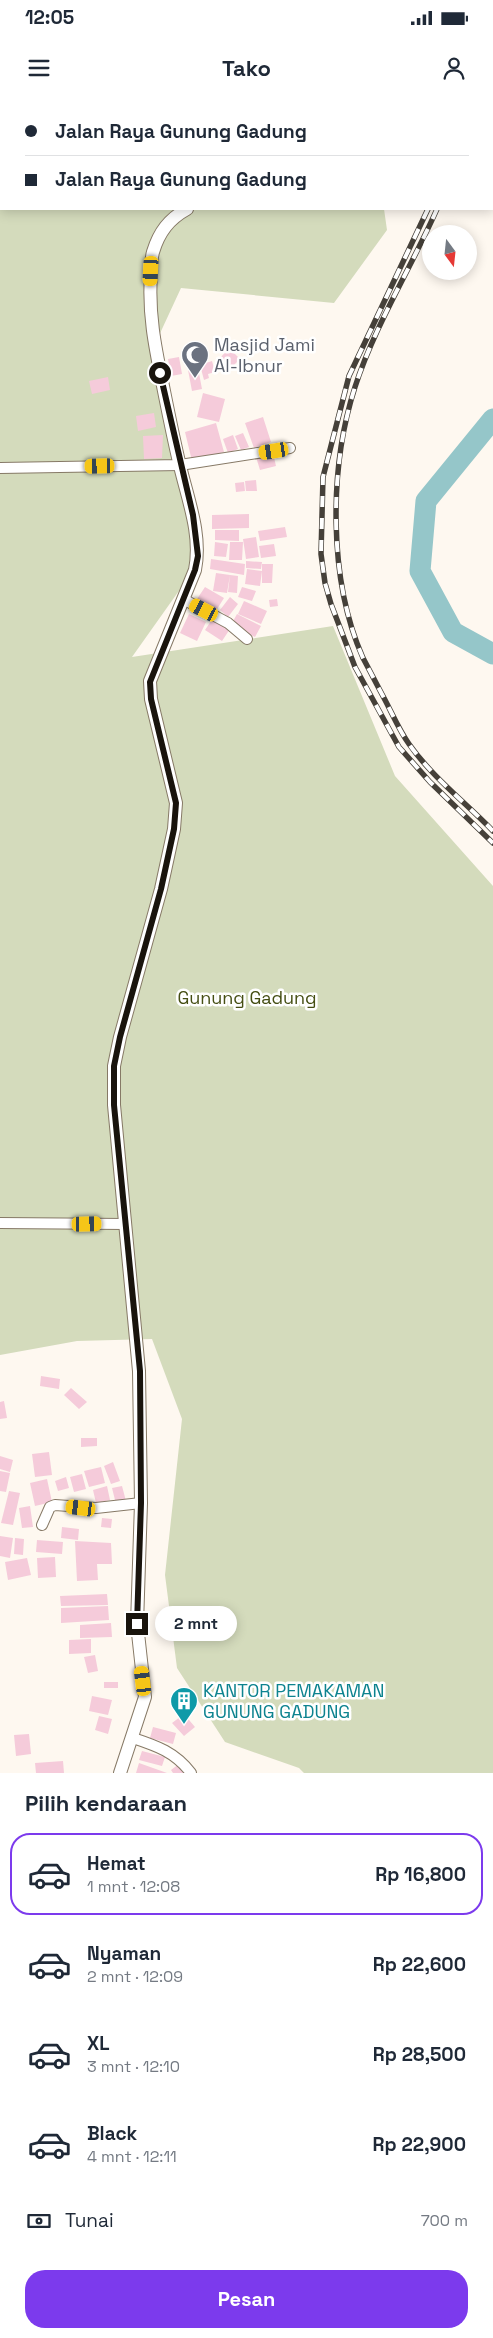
<!DOCTYPE html>
<html lang="id">
<meta charset="utf-8">
<style>
body{margin:0;font-family:"Space Grotesk",sans-serif;background:#f6f6f7;color:#1f2937;height:100vh;display:flex;flex-direction:column;font-size:19px;white-space:nowrap}
*{box-sizing:border-box;margin:0}
p{font-size:16px;color:#747a83}
.icon{flex:none;width:28px;height:28px;fill:none;stroke:currentColor;stroke-width:2;stroke-linecap:round;stroke-linejoin:round}
.map{position:relative;height:1673px;overflow:hidden}
.details{display:flex;flex-direction:column;background:#fff;flex:1}
.details>*{flex:none}
.banner{position:absolute;left:0px;top:0px;width:494px;height:110px;box-shadow:0 2px 12px #0003;display:grid;align-content:center;height:110px;padding:0 25px;background:#fff}
.needle{width:32px;rotate:165deg}
.controls{position:absolute;left:422px;top:125px;display:grid;gap:10px}
.controls a{display:grid;place-items:center;width:55px;height:55px;border-radius:50%;background:#fff;box-shadow:0 2px 12px #0003;font-size:25px}
.end{position:absolute;width:22px;height:22px;margin:-11px;border:6px solid #19140d;background:#fff;box-shadow:0 0 0 2px #fff}
.from{border-radius:50%}
.bubble{position:absolute;height:35px;border-radius:18px;background:#fff;box-shadow:0 2px 12px #0003;font-size:16px;font-weight:700;line-height:35px;text-align:center}
.car{position:absolute;width:15px;height:30px;margin:-15px -8px;border-radius:6px;box-shadow:0 0 4px 1px #0007;background:linear-gradient(#f5c518 24%,#345 0 40%,#f5c518 0 76%,#345 0 86%,#f5c518 0)}
.banner b{display:flex;align-items:center;gap:18px;height:48px;font-size:19px}
.banner b+b{border-top:1px solid #e0e1e3}
.banner i{width:12px;height:12px;background:#1f2937}
ul{padding:0;list-style:none}
li{display:flex;align-items:center;gap:15px;height:82px;margin:0 10px 8px;padding:0 15px;border:2px solid transparent;border-radius:20px}
li div{flex:1}
li b{display:block;font-size:19px}
li em{font-style:normal;font-weight:700}
li.selected{border-color:#7c3aed}
li>.icon{width:45px;height:45px;stroke-width:1.5}
h2{padding:0 25px;font-size:22px;line-height:60px}
.pay{display:flex;align-items:center;gap:12px;height:55px;padding:0 25px;font-size:19px}
.pay p{margin-inline-start:auto}
.button{display:flex;gap:10px;margin-top:auto;padding:10px 25px}
.button a{flex:1;height:58px;border-radius:20px;background:#7c3aed;color:#fff;font-size:20px;font-weight:700;line-height:58px;text-align:center}
.status{display:flex;justify-content:space-between;align-items:center;height:35px;padding:0 25px;background:#fff;direction:ltr}
.status svg{height:14px;fill:currentColor}
header{display:flex;justify-content:space-between;align-items:center;height:65px;padding:0 25px;background:#fff;font-size:22px;font-weight:700}
.map>svg:first-child{display:block}
</style>
<div class="status"><b>12:05</b><svg viewBox="0 0 49 12"><path d="M0 12V9h3v3zM5 12V6h3v6zM10 12V3h3v9zM15 12V0h3v12zM26 1h20v11H26zM47 4h2v5h-2z"/></svg></div>
<header><svg class="icon" aria-label="menu" viewBox="0 0 24 24"><path d="M4 6h16M4 12h16M4 18h16"/></svg>Tako<svg class="icon" aria-label="person" viewBox="0 0 24 24"><circle cx="12" cy="8" r="4"/><path d="M4 21q1-7 8-7t8 7"/></svg></header>
<div class="map">
<svg width="493" height="1673" viewBox="0 0 493 1673">
<rect width="100%" height="100%" fill="#fef8f0"/>
<path fill="#d4dbbc" d="M0,0h368l-367,1v108h383l3,21 -53,73 -153,-15 -25,54 32,149 5,80 -61,86 201,-31 62,150 98,110v887h-189l-5,-5 -74,-26 -48,-74 -12,-93 17,-156 -30,-80 -75,2 -77,14z"/>
<g fill="none" stroke-linecap="round" stroke-linejoin="round">
<path stroke="#95c6c9" stroke-width="21" d="M493,319l-67,82 -6,70 33,61 40,22"/>
</g>
<path fill="#f5cbda" d="M229,248l11,11 -8,8 -11,-10z
M179,257l3,17 -11,2 -3,-17z
M212,261l3,11 -7,2 1,4 -5,2 -4,-15z
M198,268l4,21 -10,2 -4,-21z
M108,277l2,13 -18,4 -3,-13z
M203,293l22,6 -6,23 -22,-5z
M154,313l2,14 -18,4 -2,-15z
M263,317l8,25 -17,6 -9,-25z
M216,323l8,29 -32,9 -7,-29z
M243,333l6,14 -8,3 -6,-14z
M163,335l-1,23 -18,1 -1,-23z
M233,335l5,14 -10,4 -5,-14z
M273,353l3,13 -16,4 -4,-13z
M256,380l1,11h-11l-1,-10z
M244,382l1,9 -9,1 -1,-9z
M249,414v14l-37,1v-14z
M285,427l2,10 -27,4 -2,-10z
M215,430h24v11l-24,-1z
M256,437l3,20 -13,2 -3,-20z
M215,442l13,2 -2,13 -12,-1z
M230,442h13l-1,18h-13z
M274,444l2,12 -15,2 -2,-12z
M211,459l34,5 -1,11 -34,-6z
M246,461l16,1 -1,7 -15,-1z
M262,464h11l-1,19h-10z
M247,469l15,2 -2,15 -15,-2z
M216,473l14,2 -3,18 -14,-2z
M230,475l8,1 -1,17 -9,-1z
M205,487l19,11 -10,16 -19,-12z
M242,487l14,4 -4,10 -14,-4z
M230,497l8,7 -10,13 -8,-7z
M277,499l1,7 -8,1 -1,-7z
M244,501l23,10 -6,13 -23,-10z
M189,514l17,8 -9,19 -17,-8z
M237,514l24,12 -6,11 -24,-12z
M213,518l17,11 -8,12 -17,-11z
M41,1276l19,3 -1,10 -19,-3z
M71,1288l16,14 -8,7 -15,-14z
M4,1301l3,17 -7,1v-17z
M81,1338h16v8l-16,1z
M49,1352l3,23 -17,2 -3,-23z
M0,1356l13,4 -3,12 -10,-3z
M113,1362l7,19 -9,3 -7,-18z
M101,1367l4,16 -16,4 -5,-16z
M0,1371l10,2 -4,19 -6,-1z
M82,1374l4,15 -12,3 -4,-15z
M66,1377l3,11 -11,3 -3,-10z
M47,1379l5,23 -17,4 -5,-23z
M107,1386l3,14 -14,3 -3,-13z
M122,1386l4,15 -10,3 -4,-16z
M9,1391l11,2 -7,32 -12,-2z
M30,1406l3,21 -11,1 -3,-20z
M102,1418l10,1 -1,9 -10,-1z
M62,1427l17,2 -1,11 -17,-2z
M0,1436l13,2 -3,20 -10,-2z
M15,1438l9,1 -1,16 -9,-1z
M37,1440l26,2 -1,12 -26,-2z
M75,1441l36,2 1,21h-15l1,16 -21,1z
M55,1457l1,20 -18,1 -1,-20z
M27,1458l4,17 -23,5 -3,-18z
M107,1494l1,11 -47,1 -1,-10z
M108,1506l1,14 -48,3v-15z
M111,1523l1,14 -32,1v-13z
M91,1539v14l-22,1v-14z
M95,1555l3,16 -10,2 -4,-16z
M104,1582h14v6h-14z
M92,1596l20,4 -4,15 -19,-4z
M184,1614l11,13 -11,9 -12,-13z
M99,1616l13,3 -4,15 -13,-4z
M153,1627l23,6 -3,11 -23,-6z
M29,1634l2,20 -15,2 -2,-21z
M142,1651l23,6 -3,9 -23,-6z
M63,1661l1,12h-28l-1,-10z
M139,1663l28,10h-31z
M179,1664l7,9h-13l-2,-3z"/>
<g fill="none" stroke-linecap="round" stroke-linejoin="round">
<defs>
<path id="minor" d="M0,368l180,-3 110,-17
M183,499l45,24 19,16
M0,1123l126,1
M42,1425l8,-18 5,-2 41,3 45,-5
M133,1638c24,8 42,14 58,35"/>
<path id="tertiary" d="M282,1v-1
M120,1673l25,-76 -8,-73 4,-121 -2,-132 -25,-266v-39l6,-29 41,-148 13,-60 2,-26 -25,-104 -1,-18 45,-111c7,-35 -7,-70 -15,-104 -6,-25 -11,-50 -16,-75 -8,-40 -16,-75 -13,-116 0,-8 0,-16 2,-23 6,-20 16,-33 34,-43"/>
</defs>
<use href="#minor" stroke="#867966" stroke-width="12"/>
<use href="#tertiary" stroke="#867966" stroke-width="14"/>
<use href="#minor" stroke="#fff" stroke-width="10"/>
<use href="#tertiary" stroke="#fff" stroke-width="12"/>
<defs>
<path id="rail" d="M468,1l1,-1
M478,1v-1
M428,109l-79,167 -26,101 -2,77 4,29 6,21 24,63 44,80 31,35 63,61
M437,109c-26,59 -62,116 -82,178 -26,81 -27,192 8,271 7,13 14,27 21,40 8,15 15,32 25,46 23,33 57,59 84,87"/>
</defs>
<use href="#rail" stroke="#454039" stroke-width="5.5"/>
<use href="#rail" stroke="#fff" stroke-width="4" stroke-dasharray="11" stroke-linecap="butt"/>
</g>
<g fill="none" stroke-linecap="round" stroke-linejoin="round">
<path stroke="#19140d" stroke-width="6" d="M137,1524l4,-121 -1,-132 -26,-266v-39l6,-29 41,-148 13,-60 2,-26 -25,-104 -1,-17 45,-112 3,-14 -5,-41 -33,-142"/>
</g>
<defs>
<symbol id="mosque-pin" viewBox="-11 -11 22 30"><path d="M0 17L-7.5 6A9.5 9.5 0 1 1 7.5 6Z" fill="#6b7280" stroke="#fff"/><path d="M3.5-4.9A6 6 0 1 0 3.5 4.9A5 5 0 1 1 3.5-4.9Z" fill="#fff"/></symbol>
<symbol id="building-pin" viewBox="-11 -11 22 30"><path d="M0 17L-7.5 6A9.5 9.5 0 1 1 7.5 6Z" fill="#0f9aa8" stroke="#fff"/><path d="M-4-6H4V6H1V3H-1V6H-4ZM-2.5-4.3h1.7v1.8h-1.7ZM.8-4.3h1.7v1.8H.8ZM-2.5-1h1.7V.8h-1.7ZM.8-1h1.7V.8H.8Z" fill="#fff"/></symbol>
</defs>
<g fill-rule="evenodd">
<use href="#mosque-pin" x="179" y="239" width="32" height="43"/>
<use href="#building-pin" x="168" y="1585" width="32" height="43"/>
</g>
<g text-anchor="middle" stroke-width="5" stroke-linejoin="round" paint-order="stroke">
<g font-size="18" fill="#5b616d" stroke="#fff" text-anchor="start">
<text x="214" y="251">Masjid Jami<tspan x="214" dy="21">Al-Ibnur</tspan></text>
</g>
<g font-size="18" fill="#454e13" stroke="#fff">
<text x="247" y="904">Gunung Gadung</text>
</g>
<g font-size="18" fill="#0d838f" stroke="#fff" text-anchor="start">
<text x="203" y="1597">KANTOR PEMAKAMAN<tspan x="203" dy="21">GUNUNG GADUNG</tspan></text>
</g>
</g>
</svg>
<div class="controls">
<a><svg class="needle" viewBox="-14 -14 28 28"><path d="M0-13l5 13h-10z" fill="#e53935"/><path d="M0 13l5-13h-10z" fill="#747a83"/></svg></a>
</div>
<i class="end from" style="left:160px;top:273px"></i>
<i class="end" style="left:137px;top:1524px"></i>
<div class="bubble" style="left:155px;top:1506px;width:82px">2 mnt</div>
<i class="car" style="left:151px;top:171px;rotate:183deg"></i>
<i class="car" style="left:274px;top:351px;rotate:261deg"></i>
<i class="car" style="left:100px;top:366px;rotate:269deg"></i>
<i class="car" style="left:204px;top:510px;rotate:297deg"></i>
<i class="car" style="left:87px;top:1124px;rotate:89deg"></i>
<i class="car" style="left:81px;top:1408px;rotate:277deg"></i>
<i class="car" style="left:143px;top:1581px;rotate:353deg"></i>
<div class="banner">
<b><i class="from"></i>Jalan Raya Gunung Gadung</b>
<b><i></i>Jalan Raya Gunung Gadung</b>
</div>
</div>
<section class="details">
<h2>Pilih kendaraan</h2>
<ul>
<li class="selected"><svg class="icon" aria-label="car" viewBox="0 0 24 24"><path d="M5 17H2v-5l4-1 3-4h7l3 4 3 1v5h-3M9 17h6M6 11h13"/><circle cx="7" cy="17" r="2"/><circle cx="17" cy="17" r="2"/></svg><div><b>Hemat</b><p>1 mnt · 12:08</p></div><em>Rp 16,800</em></li>
<li><svg class="icon" aria-label="car" viewBox="0 0 24 24"><path d="M5 17H2v-5l4-1 3-4h7l3 4 3 1v5h-3M9 17h6M6 11h13"/><circle cx="7" cy="17" r="2"/><circle cx="17" cy="17" r="2"/></svg><div><b>Nyaman</b><p>2 mnt · 12:09</p></div><em>Rp 22,600</em></li>
<li><svg class="icon" aria-label="car" viewBox="0 0 24 24"><path d="M5 17H2v-5l4-1 3-4h7l3 4 3 1v5h-3M9 17h6M6 11h13"/><circle cx="7" cy="17" r="2"/><circle cx="17" cy="17" r="2"/></svg><div><b>XL</b><p>3 mnt · 12:10</p></div><em>Rp 28,500</em></li>
<li><svg class="icon" aria-label="car" viewBox="0 0 24 24"><path d="M5 17H2v-5l4-1 3-4h7l3 4 3 1v5h-3M9 17h6M6 11h13"/><circle cx="7" cy="17" r="2"/><circle cx="17" cy="17" r="2"/></svg><div><b>Black</b><p>4 mnt · 12:11</p></div><em>Rp 22,900</em></li>
</ul>
<div class="pay"><svg class="icon" aria-label="cash" viewBox="0 0 24 24"><path d="M3 7h18v10H3z"/><circle cx="12" cy="12" r="2"/></svg>Tunai<p>700 m</p></div>
<div class="button"><a>Pesan</a></div>
</section>
